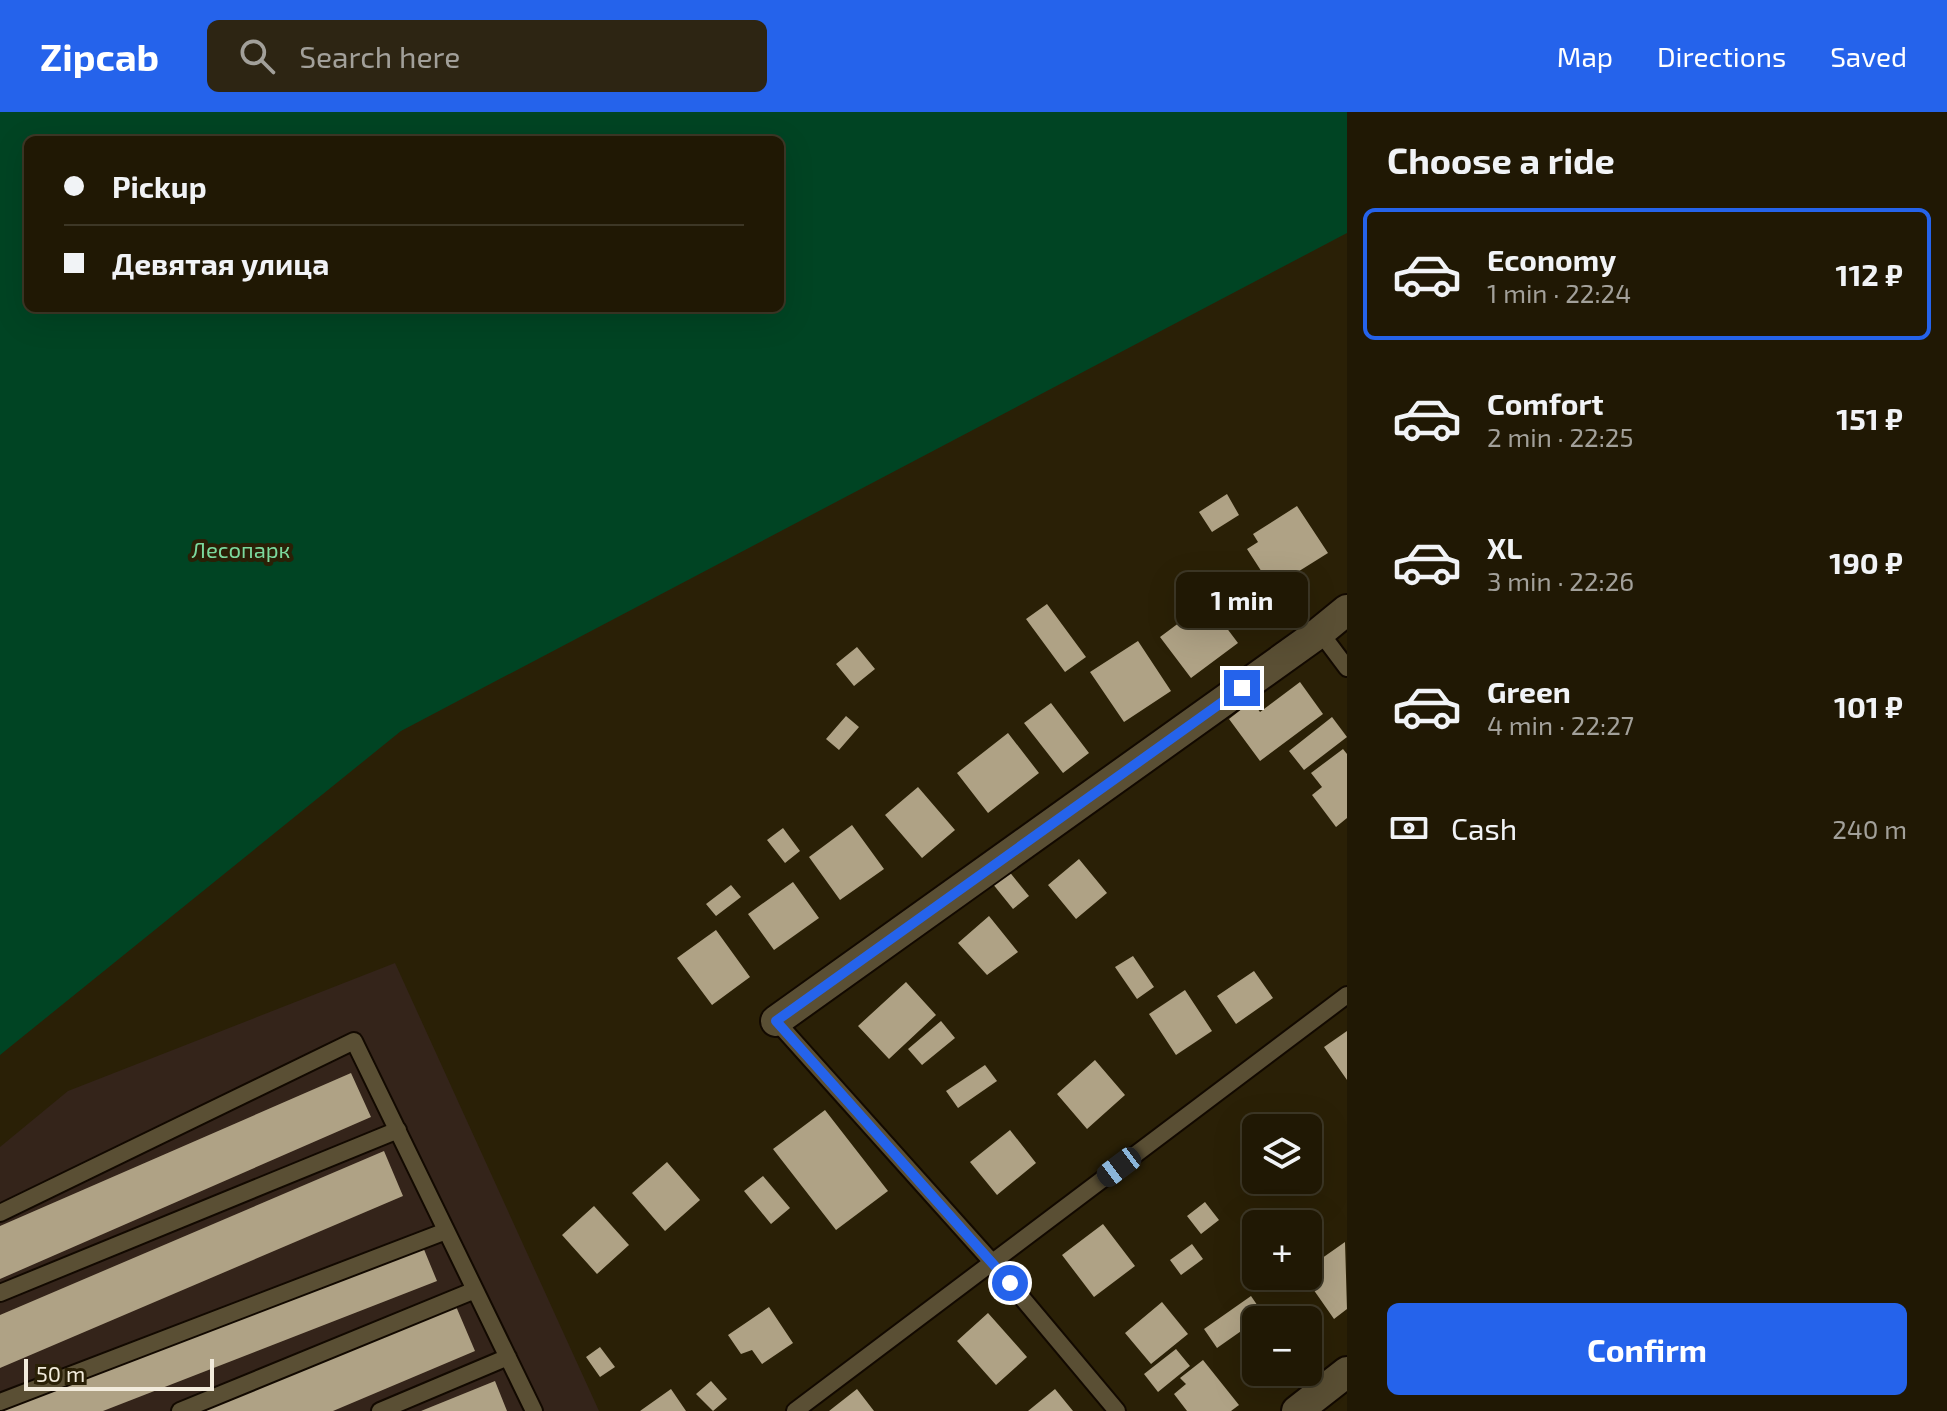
<!DOCTYPE html>
<meta charset="utf-8">
<style>
body{margin:0;font-family:"Exo 2",sans-serif;background:#2d2513;color:#f1f3f6;height:100vh;display:flex;flex-direction:column;font-size:30px;white-space:nowrap}
*{box-sizing:border-box;margin:0}
p{font-size:26px;color:#a2a09a}
.icon{flex:none;width:44px;height:44px;fill:none;stroke:currentColor;stroke-width:2;stroke-linecap:round;stroke-linejoin:round}
.map{position:relative;flex:1;overflow:hidden}
.sheet{display:flex;flex-direction:column;background:#201804;width:600px}
.sheet>*{flex:none}
.top-card{position:absolute;left:24px;top:24px;width:760px;height:176px;border-radius:12px;box-shadow:0 8px 32px #0002,0 0 0 2px #3d3726;display:grid;align-content:center;height:176px;padding:0 40px;background:#201804}
.fabs{position:absolute;left:1242px;top:1002px;display:grid;gap:16px}
.fabs a{display:grid;place-items:center;width:80px;height:80px;border-radius:12px;background:#201804;box-shadow:0 8px 32px #0002,0 0 0 2px #3d3726;font-size:40px}
.scale{position:absolute;left:24px;bottom:20px;width:190px;box-sizing:border-box;padding-left:8px;border:4px solid #f2ebdc;border-top:0;font-size:22px;line-height:28px;white-space:nowrap;color:#f2ebdc;-webkit-text-stroke:6px #2a2006;paint-order:stroke}
.end{position:absolute;width:36px;height:36px;margin:-18px;border:10px solid #2563eb;background:#fff;box-shadow:0 0 0 4px #fff}
.from{border-radius:50%}
.bubble{position:absolute;height:56px;border-radius:12px;background:#201804;box-shadow:0 8px 32px #0002,0 0 0 2px #3d3726;font-size:26px;font-weight:700;line-height:56px;text-align:center}
.car{position:absolute;width:24px;height:48px;margin:-24px -12px;border-radius:10px;box-shadow:0 0 6px 2px #0007;background:linear-gradient(#222 24%,#8ab4d8 0 40%,#222 0 76%,#8ab4d8 0 86%,#222 0)}
.top-card b{display:flex;align-items:center;gap:28px;height:76px;font-size:30px}
.top-card b+b{border-top:2px solid #3d3726}
.top-card i{width:20px;height:20px;background:#f1f3f6}
ul{padding:0;list-style:none}
li{display:flex;align-items:center;gap:24px;height:132px;margin:0 16px 12px;padding:0 24px;border:4px solid transparent;border-radius:12px}
li div{flex:1}
li b{display:block;font-size:30px}
li em{font-style:normal;font-weight:700}
li.current{border-color:#2563eb}
li>.icon{width:72px;height:72px;stroke-width:1.5}
h2{padding:0 40px;font-size:36px;line-height:96px}
.pay{display:flex;align-items:center;gap:20px;height:88px;padding:0 40px;font-size:30px}
.pay p{margin-inline-start:auto}
.action{display:flex;gap:16px;margin-top:auto;padding:16px 40px}
.action a{flex:1;height:92px;border-radius:12px;background:#2563eb;color:#fff;font-size:32px;font-weight:700;line-height:92px;text-align:center}
header{display:flex;align-items:center;gap:48px;box-sizing:border-box;height:112px;padding:0 40px;background:#2563eb;color:#fff}
header strong{font-size:38px}
nav{display:flex;gap:44px;margin-inline-start:auto;font-size:28px}
.search{width:560px;height:72px;background:#2d2513;display:flex;align-items:center;gap:20px;box-sizing:border-box;padding:0 28px;border-radius:12px;color:#a2a09a;font-size:30px}
main{display:flex;flex:1;min-height:0}
.map>svg:first-child{display:block}
</style>
<header>
<strong>Zipcab</strong>
<div class="search"><svg class="icon" aria-label="search" viewBox="0 0 24 24"><circle cx="10" cy="10" r="6"/><path d="M15 15l6 6"/></svg>Search here</div>
<nav><a>Map</a><a>Directions</a><a>Saved</a></nav>
</header>
<main>
<div class="map">
<svg width="1347" height="1299" viewBox="0 0 1347 1299">
<rect width="100%" height="100%" fill="#2a2006"/>
<path fill="#34241a" d="M395,851l204,448h-599v-264l68,-56z"/>
<path fill="#004423" fill-rule="evenodd" d="M0,0h1347v121l-946,498 -401,324zM28,28h752v168h-752z"/>
<path fill="#afa285" d="M1227,382l12,21 -27,17 -13,-20z
M1297,394l31,47 -40,25 -3,-5 -16,10 -22,-34 11,-7 -5,-8z
M1207,490l31,41 -47,35 -31,-41z
M1047,492l39,53 -21,15 -39,-53z
M1138,529l33,50 -47,31 -34,-50z
M857,535l18,22 -21,17 -18,-22z
M1300,570l23,32 -63,47 -31,-42 23,-18 8,11z
M1051,591l38,50 -26,20 -39,-50z
M846,604l13,11 -20,23 -13,-11z
M1332,605l15,20 -43,33 -15,-19z
M1008,621l31,40 -51,40 -31,-40z
M1343,637l4,5v64l-11,9 -24,-32 10,-8 -11,-14z
M918,675l37,43 -33,28 -37,-43z
M852,713l32,44 -44,31 -31,-43z
M783,716l17,23 -15,12 -18,-23z
M1079,747l28,34 -31,26 -28,-34z
M1008,758l21,26 -16,13 -21,-26z
M793,770l26,36 -45,32 -26,-36z
M731,773l10,12 -25,19 -10,-12z
M989,804l29,36 -31,23 -29,-32z
M716,818l34,47 -38,28 -35,-47z
M1133,844l21,31 -17,12 -22,-32z
M1254,859l19,27 -37,26 -19,-28z
M906,870l30,33 -47,44 -31,-33z
M1185,878l27,41 -36,24 -27,-41z
M941,909l14,17 -33,27 -14,-16z
M1347,919v49l-23,-33z
M1095,948l30,35 -38,34 -30,-35z
M985,953l12,16 -39,27 -12,-17z
M351,961l20,44 -371,162v-53z
M825,998l63,81 -52,39 -63,-81z
M1010,1018l26,33 -39,32 -27,-33z
M384,1039l19,45 -403,172v-53z
M667,1050l33,38 -35,31 -33,-38z
M763,1064l27,32 -19,16 -27,-33z
M1205,1090l14,18 -18,14 -14,-18z
M594,1094l35,39 -32,29 -35,-39z
M1103,1112l32,42 -41,31 -32,-42z
M1345,1130l2,67 -13,10 -30,-43h4v-8z
M1192,1132l11,15 -22,16 -11,-15z
M423,1135l14,34 -334,130h-101z
M1251,1184l13,19 -47,33 -13,-19z
M1162,1190l26,32 -37,30 -26,-31z
M455,1192l20,47 -142,60h-133z
M769,1195l24,36 -31,21 -10,-14 -11,4 -13,-19z
M988,1201l39,44 -31,28 -39,-44z
M600,1235l15,20 -15,10 -14,-20z
M1176,1237l14,17 -32,26 -14,-18z
M1203,1248l36,45 -8,6h-44l-13,-17 12,-10 -6,-6z
M495,1269l12,30h-86z
M711,1269l16,18 -14,12 -17,-17z
M671,1277l15,22h-46z
M857,1277l17,22h-45z
M1055,1277l18,22h-45z"/>
<g fill="none" stroke-linecap="round" stroke-linejoin="round">
<defs>
<path id="service" d="M1320,520l27,36
M776,909l216,241 125,149
M0,1101l354,-172 180,370
M0,1181l398,-163
M0,1290l446,-171
M180,1299l295,-121
M380,1299l128,-54
M795,1299l552,-416"/>
<path id="minor" d="M776,909l544,-389 27,-22
M1297,1299l50,-39"/>
</defs>
<use href="#service" stroke="#120900" stroke-width="20"/>
<use href="#minor" stroke="#120900" stroke-width="34"/>
<use href="#service" stroke="#5a4f34" stroke-width="16"/>
<use href="#minor" stroke="#5a4f34" stroke-width="30"/>
</g>
<g fill="none" stroke-linecap="round" stroke-linejoin="round">
<path stroke="#2563eb" stroke-width="10" d="M1010,1171l-234,-262 466,-333"/>
</g>
<g text-anchor="middle" stroke-width="8" stroke-linejoin="round" paint-order="stroke">
<g font-size="22" fill="#7bd99d" stroke="#2a2006">
<text x="241" y="446">Лесопарк</text>
</g>
</g>
</svg>
<div class="fabs">
<a><svg class="icon" aria-label="layers" viewBox="0 0 24 24"><path d="M12 4l9 5-9 5-9-5zM3 14l9 5 9-5"/></svg></a>
<a>+</a>
<a>−</a>
</div>
<div class="scale">50 m</div>
<i class="end from" style="left:1010px;top:1171px"></i>
<i class="end" style="left:1242px;top:576px"></i>
<div class="bubble" style="left:1176px;top:460px;width:132px">1 min</div>
<i class="car" style="left:1119px;top:1055px;rotate:233deg"></i>
<div class="top-card">
<b><i class="from"></i>Pickup</b>
<b><i></i>Девятая улица</b>
</div>
</div>
<section class="sheet">
<h2>Choose a ride</h2>
<ul>
<li class="current"><svg class="icon" aria-label="car" viewBox="0 0 24 24"><path d="M5 17H2v-5l4-1 3-4h7l3 4 3 1v5h-3M9 17h6M6 11h13"/><circle cx="7" cy="17" r="2"/><circle cx="17" cy="17" r="2"/></svg><div><b>Economy</b><p>1 min · 22:24</p></div><em>112 ₽</em></li>
<li><svg class="icon" aria-label="car" viewBox="0 0 24 24"><path d="M5 17H2v-5l4-1 3-4h7l3 4 3 1v5h-3M9 17h6M6 11h13"/><circle cx="7" cy="17" r="2"/><circle cx="17" cy="17" r="2"/></svg><div><b>Comfort</b><p>2 min · 22:25</p></div><em>151 ₽</em></li>
<li><svg class="icon" aria-label="car" viewBox="0 0 24 24"><path d="M5 17H2v-5l4-1 3-4h7l3 4 3 1v5h-3M9 17h6M6 11h13"/><circle cx="7" cy="17" r="2"/><circle cx="17" cy="17" r="2"/></svg><div><b>XL</b><p>3 min · 22:26</p></div><em>190 ₽</em></li>
<li><svg class="icon" aria-label="car" viewBox="0 0 24 24"><path d="M5 17H2v-5l4-1 3-4h7l3 4 3 1v5h-3M9 17h6M6 11h13"/><circle cx="7" cy="17" r="2"/><circle cx="17" cy="17" r="2"/></svg><div><b>Green</b><p>4 min · 22:27</p></div><em>101 ₽</em></li>
</ul>
<div class="pay"><svg class="icon" aria-label="cash" viewBox="0 0 24 24"><path d="M3 7h18v10H3z"/><circle cx="12" cy="12" r="2"/></svg>Cash<p>240 m</p></div>
<div class="action"><a>Confirm</a></div>
</section>
</main>
